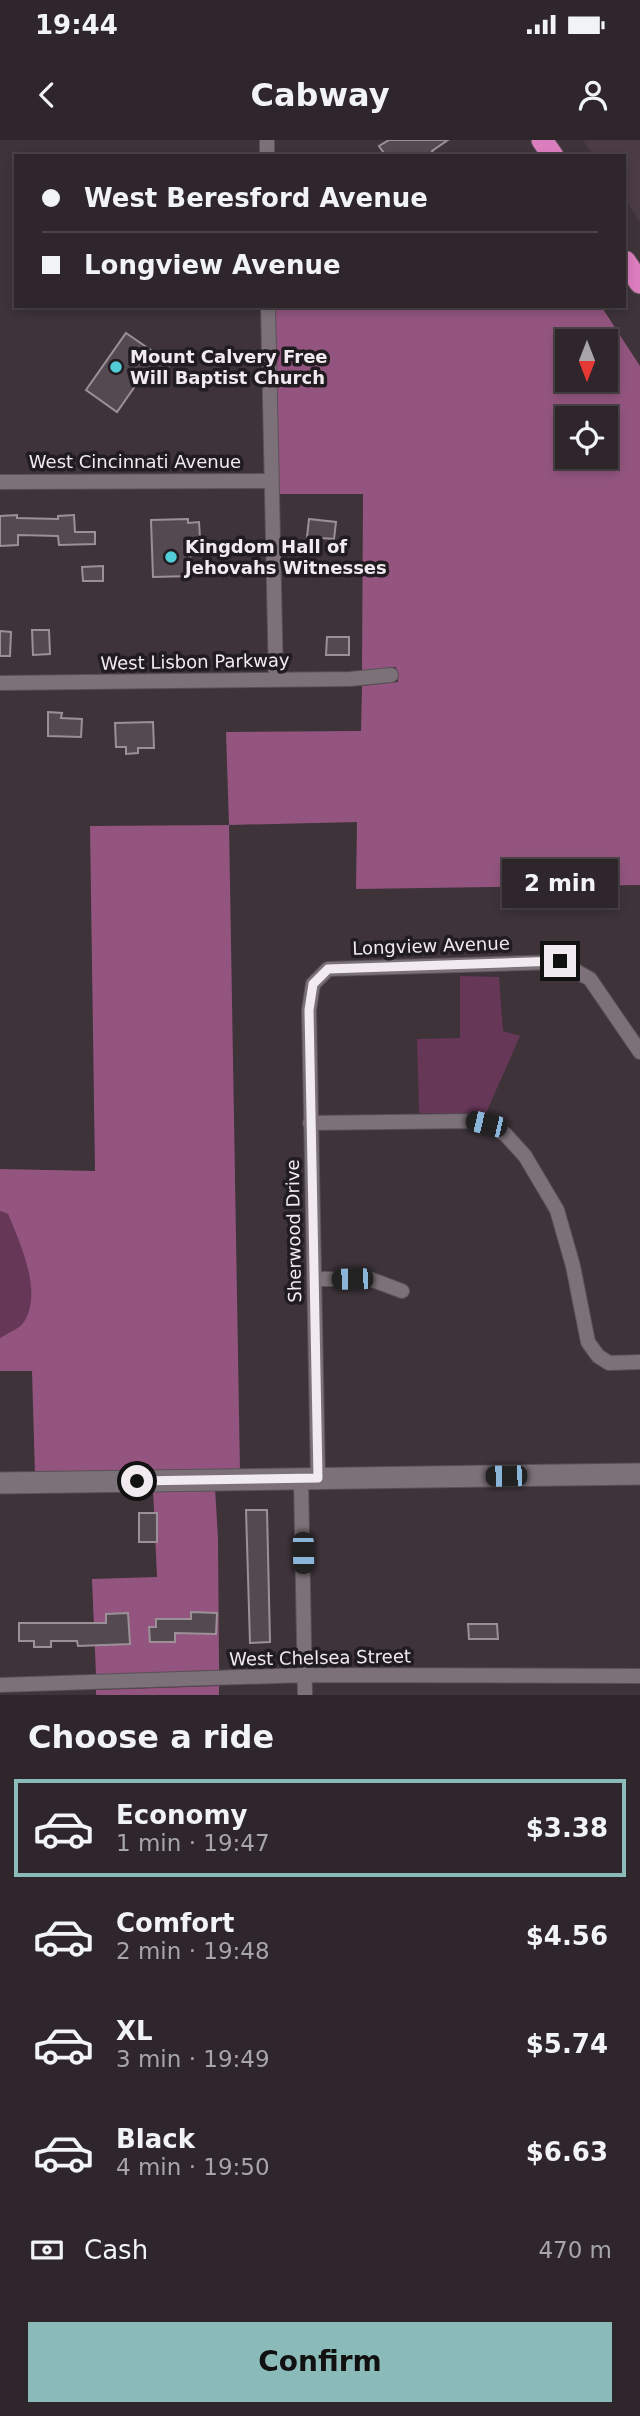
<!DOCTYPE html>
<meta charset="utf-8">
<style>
body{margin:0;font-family:"DejaVu Sans",sans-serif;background:#3a3237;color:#f1f3f6;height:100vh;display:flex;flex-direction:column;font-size:26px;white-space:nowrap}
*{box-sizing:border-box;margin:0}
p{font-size:23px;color:#a7a5a9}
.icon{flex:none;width:38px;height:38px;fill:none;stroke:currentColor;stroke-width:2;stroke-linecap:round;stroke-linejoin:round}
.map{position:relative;height:1555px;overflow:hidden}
.drawer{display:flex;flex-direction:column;background:#2e262b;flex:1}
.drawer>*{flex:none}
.guide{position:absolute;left:14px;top:14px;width:612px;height:154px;border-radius:0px;box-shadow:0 4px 10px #0003,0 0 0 2px #494347;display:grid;align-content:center;height:154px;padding:0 28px;background:#2e262b}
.needle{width:46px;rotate:180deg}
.controls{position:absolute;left:555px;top:189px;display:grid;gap:14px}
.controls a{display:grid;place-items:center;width:63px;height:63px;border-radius:0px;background:#2e262b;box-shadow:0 4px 10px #0003,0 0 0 2px #494347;font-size:35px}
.end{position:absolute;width:32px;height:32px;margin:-16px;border:9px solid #f1ebef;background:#111;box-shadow:0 0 0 4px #111}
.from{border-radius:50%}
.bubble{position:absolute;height:49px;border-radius:0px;background:#2e262b;box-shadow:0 4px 10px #0003,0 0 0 2px #494347;font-size:23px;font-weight:600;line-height:49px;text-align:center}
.car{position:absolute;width:21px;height:42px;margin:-21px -10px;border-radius:9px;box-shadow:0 0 5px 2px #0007;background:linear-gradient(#222 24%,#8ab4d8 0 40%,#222 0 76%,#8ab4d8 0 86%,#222 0)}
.guide b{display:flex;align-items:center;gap:24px;height:66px;font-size:26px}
.guide b+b{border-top:2px solid #494347}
.guide i{width:18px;height:18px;background:#f1f3f6}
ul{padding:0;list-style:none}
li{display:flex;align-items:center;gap:21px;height:98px;margin:0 14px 10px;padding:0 14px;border:4px solid transparent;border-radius:0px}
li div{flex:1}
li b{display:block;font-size:26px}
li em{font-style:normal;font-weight:600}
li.active{border-color:#8bbbb9}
li>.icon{width:63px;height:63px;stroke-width:1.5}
h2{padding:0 28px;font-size:32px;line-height:84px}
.pay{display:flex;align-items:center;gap:18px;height:77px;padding:0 28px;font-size:26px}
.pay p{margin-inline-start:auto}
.primary-button{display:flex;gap:14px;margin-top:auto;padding:14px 28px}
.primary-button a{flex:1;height:80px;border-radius:0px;background:#8bbbb9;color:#111;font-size:28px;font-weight:600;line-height:80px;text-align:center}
.status{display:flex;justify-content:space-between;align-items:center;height:49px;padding:0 35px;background:#2e262b;direction:ltr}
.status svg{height:19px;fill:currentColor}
header{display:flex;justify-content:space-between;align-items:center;height:91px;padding:0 28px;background:#2e262b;font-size:32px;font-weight:600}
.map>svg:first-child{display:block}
</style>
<div class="status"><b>19:44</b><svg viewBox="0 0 49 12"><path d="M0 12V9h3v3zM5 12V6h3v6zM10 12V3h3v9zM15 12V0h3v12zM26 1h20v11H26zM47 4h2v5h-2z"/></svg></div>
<header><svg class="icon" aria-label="back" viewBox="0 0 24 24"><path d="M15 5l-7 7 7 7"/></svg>Cabway<svg class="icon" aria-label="person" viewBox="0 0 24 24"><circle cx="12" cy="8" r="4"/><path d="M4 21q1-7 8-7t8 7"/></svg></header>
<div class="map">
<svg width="640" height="1555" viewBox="0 0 640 1555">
<rect width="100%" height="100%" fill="#3d3339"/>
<path fill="#4b3b45" d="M583,0h57v82l-15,-22v-44h-31z"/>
<path fill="#673758" d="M460,836l39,1 4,54 17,5 -34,77h-67l-2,-74 43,-1z
M0,1071l8,3c12,29 37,79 15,109 -4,6 -16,11 -23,15z"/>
<path fill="#93557f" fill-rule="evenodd" d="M275,166h326l39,60v519l-284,4 1,-67 -128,3 11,647 -205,3 -3,-104h-32v-33c6,-4 19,-9 23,-15 21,-29 -3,-80 -15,-109l-8,-3v-42l95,2 -5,-345 139,-1 -3,-93 135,-1 1,-45 36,-4 -2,-15 -34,4 1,-177h-85zM567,201h39v39h-39zM567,278h39v39h-39z
M215,1348l3,50 1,132 -123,5 -4,-96 65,-2 -4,-88z
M219,1546v9h-123v-5z"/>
<path fill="#544950" stroke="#9c9097" stroke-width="2" d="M389,0h59l-16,11 3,5h-49l-7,-10z
M126,193l45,31 -10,14 -14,-9 -30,43 -31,-22z
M17,375v3l41,1v-3l16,-1 1,17h20v12l-36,1 -1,-9 -40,-1v10l-18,1v-30z
M188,379v4l11,-1 1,16 -10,1 1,37 -38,1 -2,-57z
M309,379l27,3 -2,17 -27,-2z
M103,426v15h-20l-1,-14z
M32,490h17l1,24 -17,1z
M0,491l11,1 -1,24h-10z
M327,497h22v18h-23z
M48,572l14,1 -1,5 21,1 -1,18 -33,-1z
M153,582l1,26h-16v5l-12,1v-7h-10l-1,-24z
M246,1370h21l3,132 -20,1z
M139,1373h18v29h-18z
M191,1472l26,1 -1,21 -41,-1v9h-25l-1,-15h7v-8h35z
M128,1473l2,31 -52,2 -1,-5h-26v6h-17v-6h-15v-18h87v-9z
M468,1484h29l1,15h-29z"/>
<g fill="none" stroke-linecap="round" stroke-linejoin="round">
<defs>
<path id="street" d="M267,16v-16
M268,166l8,374
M0,342l271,-1
M0,543l350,-4 41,-4
M310,983l159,-2 17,3 19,10 20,22 32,54 16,56 15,76 10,14 11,7 31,-1
M314,1139h56l32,12
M318,1338l-9,-468 4,-26 15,-15 232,-7 30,17 50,73
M301,1339l4,216
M0,1545l305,-10 335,1"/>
<path id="secondary" d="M0,1343l640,-9"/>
<path id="highway" d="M542,0l11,16
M625,121l15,22"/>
</defs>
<use href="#street" stroke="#595157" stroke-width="16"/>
<use href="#secondary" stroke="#595157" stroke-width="23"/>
<use href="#highway" stroke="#595157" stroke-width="23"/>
<use href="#street" stroke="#7c7178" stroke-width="14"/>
<use href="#secondary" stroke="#7c7178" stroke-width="21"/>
<use href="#highway" stroke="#dc7dbe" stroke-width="21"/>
</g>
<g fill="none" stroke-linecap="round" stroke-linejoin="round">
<path stroke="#f1ebef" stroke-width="9" d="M137,1341l181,-3 -9,-468 4,-26 15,-15 232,-8"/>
</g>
<g fill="#52ccd6" stroke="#211c1f" stroke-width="2.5">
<circle cx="116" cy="227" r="7"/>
<circle cx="171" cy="417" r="7"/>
</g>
<g text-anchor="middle" stroke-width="7" stroke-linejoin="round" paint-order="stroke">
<g font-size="18" font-weight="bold" fill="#f1ebef" stroke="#211c1f" text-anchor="start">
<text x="130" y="223">Mount Calvery Free<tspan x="130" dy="21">Will Baptist Church</tspan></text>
<text x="185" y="413">Kingdom Hall of<tspan x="185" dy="21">Jehovahs Witnesses</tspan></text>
</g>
<g font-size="18" fill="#f1ebef" stroke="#211c1f">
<text x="135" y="328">West Cincinnati Avenue</text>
<text transform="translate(195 522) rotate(-1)" y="6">West Lisbon Parkway</text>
<text transform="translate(431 806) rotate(-2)" y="6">Longview Avenue</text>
<text transform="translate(294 1091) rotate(-91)" y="6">Sherwood Drive</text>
<text transform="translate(320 1518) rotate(-1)" y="6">West Chelsea Street</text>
</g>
</g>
</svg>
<div class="controls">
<a><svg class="needle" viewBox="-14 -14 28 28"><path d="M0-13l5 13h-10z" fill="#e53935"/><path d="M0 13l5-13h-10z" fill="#a7a5a9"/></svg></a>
<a><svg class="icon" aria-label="locate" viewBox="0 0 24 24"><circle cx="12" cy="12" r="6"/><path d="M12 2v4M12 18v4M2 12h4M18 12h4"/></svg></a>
</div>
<i class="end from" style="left:137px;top:1341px"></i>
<i class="end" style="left:560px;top:821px"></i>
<div class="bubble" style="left:502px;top:719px;width:116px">2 min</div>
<i class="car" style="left:486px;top:984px;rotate:283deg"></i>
<i class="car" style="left:352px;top:1139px;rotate:269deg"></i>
<i class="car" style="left:506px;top:1336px;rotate:269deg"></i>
<i class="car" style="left:303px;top:1413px;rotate:179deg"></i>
<div class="guide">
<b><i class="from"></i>West Beresford Avenue</b>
<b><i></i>Longview Avenue</b>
</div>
</div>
<section class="drawer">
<h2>Choose a ride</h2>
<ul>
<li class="active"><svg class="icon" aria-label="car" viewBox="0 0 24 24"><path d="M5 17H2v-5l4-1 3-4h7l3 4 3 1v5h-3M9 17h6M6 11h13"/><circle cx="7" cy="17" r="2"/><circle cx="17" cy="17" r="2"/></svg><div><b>Economy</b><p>1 min · 19:47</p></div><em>$3.38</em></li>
<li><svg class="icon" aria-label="car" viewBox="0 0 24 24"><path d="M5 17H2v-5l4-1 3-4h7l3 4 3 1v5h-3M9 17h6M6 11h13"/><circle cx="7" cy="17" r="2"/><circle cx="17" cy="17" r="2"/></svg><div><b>Comfort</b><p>2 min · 19:48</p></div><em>$4.56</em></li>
<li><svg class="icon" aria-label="car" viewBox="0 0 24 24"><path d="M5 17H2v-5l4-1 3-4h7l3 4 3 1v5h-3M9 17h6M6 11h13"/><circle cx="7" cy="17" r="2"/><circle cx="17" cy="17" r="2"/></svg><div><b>XL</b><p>3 min · 19:49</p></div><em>$5.74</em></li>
<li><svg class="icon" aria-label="car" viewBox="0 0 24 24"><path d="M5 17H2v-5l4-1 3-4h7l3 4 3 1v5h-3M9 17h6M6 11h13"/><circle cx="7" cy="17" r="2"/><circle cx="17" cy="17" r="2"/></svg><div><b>Black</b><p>4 min · 19:50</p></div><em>$6.63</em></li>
</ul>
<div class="pay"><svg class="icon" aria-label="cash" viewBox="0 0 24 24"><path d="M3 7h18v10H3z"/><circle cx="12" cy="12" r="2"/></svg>Cash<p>470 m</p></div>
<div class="primary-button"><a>Confirm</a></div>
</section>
